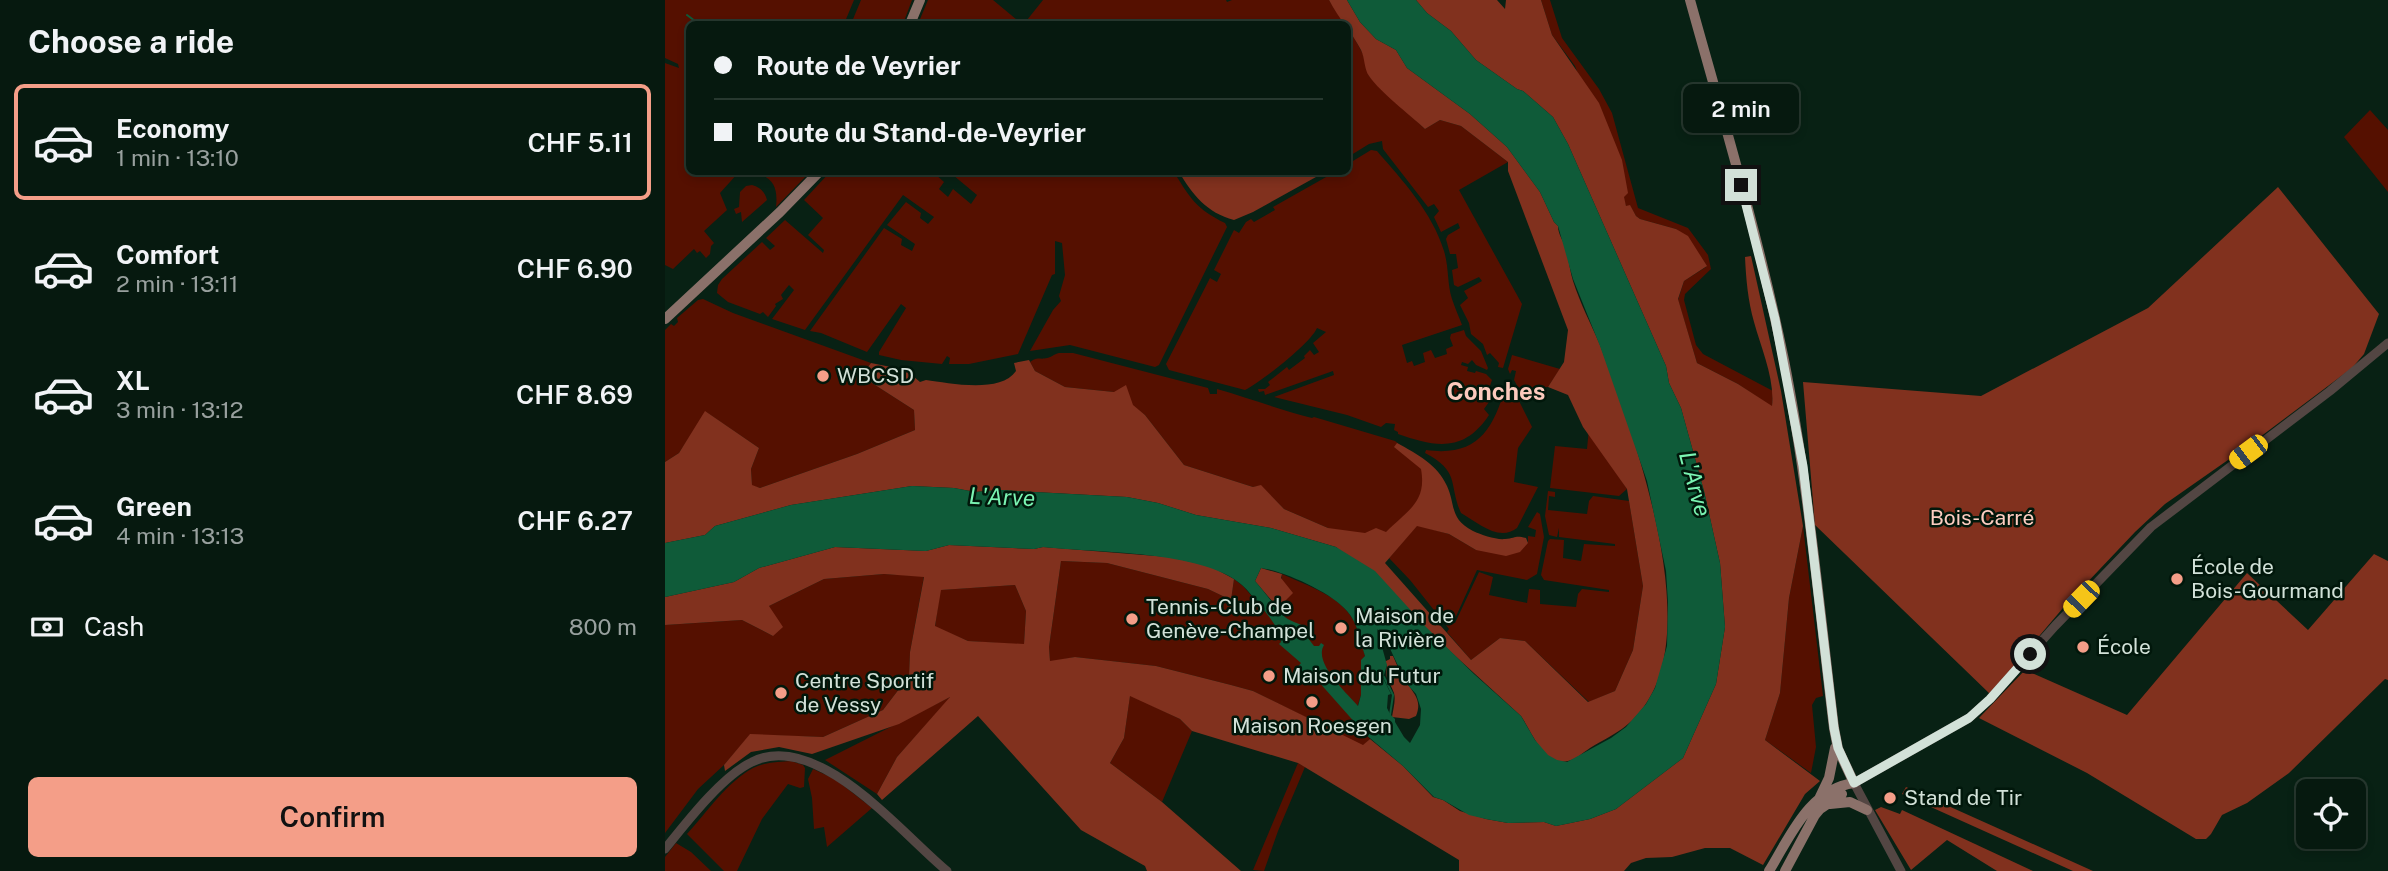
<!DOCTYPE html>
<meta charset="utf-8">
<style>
body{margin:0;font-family:"Public Sans",sans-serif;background:#0f2218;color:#f1f3f6;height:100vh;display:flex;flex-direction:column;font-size:26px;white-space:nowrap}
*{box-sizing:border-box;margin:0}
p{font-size:23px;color:#98a09e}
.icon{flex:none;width:38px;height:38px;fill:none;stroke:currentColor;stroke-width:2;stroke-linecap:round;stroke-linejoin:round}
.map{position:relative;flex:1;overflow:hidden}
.sheet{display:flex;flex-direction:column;background:#06190f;width:665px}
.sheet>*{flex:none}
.hud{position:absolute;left:21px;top:21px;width:665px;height:154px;border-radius:10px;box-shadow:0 4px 10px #0003,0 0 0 2px #27382f;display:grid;align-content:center;height:154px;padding:0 28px;background:#06190f}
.buttons{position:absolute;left:1631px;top:779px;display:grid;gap:14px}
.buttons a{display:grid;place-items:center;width:70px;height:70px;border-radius:10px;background:#06190f;box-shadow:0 4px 10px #0003,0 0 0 2px #27382f;font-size:35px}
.end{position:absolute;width:32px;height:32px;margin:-16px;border:9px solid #d2e1d8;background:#111;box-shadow:0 0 0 4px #111}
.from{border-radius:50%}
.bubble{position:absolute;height:49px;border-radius:10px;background:#06190f;box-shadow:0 4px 10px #0003,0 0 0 2px #27382f;font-size:23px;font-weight:600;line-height:49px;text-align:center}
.car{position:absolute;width:21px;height:42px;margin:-21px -10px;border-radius:9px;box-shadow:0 0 5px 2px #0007;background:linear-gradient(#f5c518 24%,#345 0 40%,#f5c518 0 76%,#345 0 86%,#f5c518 0)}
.hud b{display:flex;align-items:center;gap:24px;height:66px;font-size:26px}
.hud b+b{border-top:2px solid #27382f}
.hud i{width:18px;height:18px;background:#f1f3f6}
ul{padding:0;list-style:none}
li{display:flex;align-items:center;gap:21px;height:116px;margin:0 14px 10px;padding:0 14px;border:4px solid transparent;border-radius:10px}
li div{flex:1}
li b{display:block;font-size:26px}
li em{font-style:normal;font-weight:600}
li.selected{border-color:#f49e88}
li>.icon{width:63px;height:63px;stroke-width:1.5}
h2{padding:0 28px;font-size:32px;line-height:84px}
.pay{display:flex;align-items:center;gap:18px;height:77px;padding:0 28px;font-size:26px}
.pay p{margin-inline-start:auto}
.button{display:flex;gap:14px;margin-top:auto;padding:14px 28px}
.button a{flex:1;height:80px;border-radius:10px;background:#f49e88;color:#111;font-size:28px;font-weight:600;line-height:80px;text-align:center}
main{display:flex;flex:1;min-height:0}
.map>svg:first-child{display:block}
</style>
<main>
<section class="sheet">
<h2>Choose a ride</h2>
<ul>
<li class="selected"><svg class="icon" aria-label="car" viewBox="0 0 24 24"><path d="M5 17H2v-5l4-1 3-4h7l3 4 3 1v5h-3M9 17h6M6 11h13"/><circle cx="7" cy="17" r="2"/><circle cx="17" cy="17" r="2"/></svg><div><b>Economy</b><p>1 min · 13:10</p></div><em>CHF 5.11</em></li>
<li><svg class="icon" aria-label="car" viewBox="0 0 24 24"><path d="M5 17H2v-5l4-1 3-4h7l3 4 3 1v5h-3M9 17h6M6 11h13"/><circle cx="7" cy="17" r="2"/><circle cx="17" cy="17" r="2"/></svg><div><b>Comfort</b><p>2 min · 13:11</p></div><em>CHF 6.90</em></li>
<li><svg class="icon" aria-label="car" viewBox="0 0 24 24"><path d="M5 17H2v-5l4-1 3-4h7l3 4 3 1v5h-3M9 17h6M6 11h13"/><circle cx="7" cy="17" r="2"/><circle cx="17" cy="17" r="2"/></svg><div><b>XL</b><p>3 min · 13:12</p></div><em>CHF 8.69</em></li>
<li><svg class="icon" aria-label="car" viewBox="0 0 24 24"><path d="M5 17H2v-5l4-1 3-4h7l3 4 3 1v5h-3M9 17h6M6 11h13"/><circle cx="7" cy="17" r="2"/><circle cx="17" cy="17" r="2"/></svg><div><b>Green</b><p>4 min · 13:13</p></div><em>CHF 6.27</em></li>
</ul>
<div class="pay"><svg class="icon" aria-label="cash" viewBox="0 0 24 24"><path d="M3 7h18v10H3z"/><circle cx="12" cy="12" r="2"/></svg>Cash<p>800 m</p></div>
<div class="button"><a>Confirm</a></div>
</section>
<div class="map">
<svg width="1723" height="871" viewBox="0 0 1723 871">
<rect width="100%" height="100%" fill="#082114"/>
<path fill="#551000" d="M0,0h189l-10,24h-155v148h50l-19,21 7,17 -23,21 10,12 -3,3 -1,8 -4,4 -6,-7 -3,2 -3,-4 -21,20 -8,-4v-202l14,5 -1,-4 -13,-6z
M196,0h51l-9,24h-52z
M263,0h65l29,24h-104z
M378,0h183l1,2 5,-2h97l17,24h-169l2,-1 -9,-1 3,2h-139l-7,-4z
M876,0h9l12,38 37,51 13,24 26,95 50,20 20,27 3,14 -26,25 -1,6 12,45 7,9 70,37 -1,16 -34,-23 -41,-21 -19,-63 6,-19 22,-14 -30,-38 -36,-10 -4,-3 -6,-10h-4l-51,-140 -23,-31z
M683,27l15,27 6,22 56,53 15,-9 21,6 47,36 -49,28 63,114 -19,64 -5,-1 1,-4 -9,-10 -3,2 -4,-11 -12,-10 -2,-11 -9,-18 8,-7 -4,-7 18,-10 -3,-4 -21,10 -4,-2 -2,-15 6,-2 -2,-14h-6l-4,-15 2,-4 12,-7 -2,-5 -17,9 -7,-15 5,-6 -5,-7 -6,3 -45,-58 -1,-8 -13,3 -21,13z
M1705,110l18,20v62l-44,-55z
M706,150l6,1c26,30 55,61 67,100 5,16 3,32 8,48 3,9 7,18 10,26l-60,20 5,18 5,-2 2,5 11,-4 -2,-9 8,-3 4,8 12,-4 -1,-5 7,-3 -3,-8 1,-4 13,-4 2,6 15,15 7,17 -1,2 -11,-5 -4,-5 -4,4 -6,-2 -1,3 7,2 -1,4 8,2 1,-2 10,3 6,6 -6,17 5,2 -7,10 5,6c-25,38 -54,32 -91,19v-2l-4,-2 1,-6 -9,-1 -5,4 -34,-12 -73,-18 60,-22 -1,-4 -68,24 -1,-4 -5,1 -1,-3h7l5,-4 -2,-3 19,-15 2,3 16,-12 -1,-2 6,-6 4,5 5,-3 -6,-9 13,-11 -9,-4c-7,16 -55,53 -72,62l-76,-20 -3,-6 44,-86 7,4 4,-8 -7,-4 20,-40 5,3 7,-11 5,-3 3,3 21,-12 -2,-3 62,-35h12l1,-8z
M88,172h17l5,3 4,-3h31l-34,35c2,-19 -2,-30 -23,-35z
M165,172h103l11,10 -5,7 9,8 5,-8 18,15 6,-9 -24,-20 2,-3h219c16,26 22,37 51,51l2,4 -68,138 -4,2 -85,-22 -40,6 23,-41 8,-9 -2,-5 6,-21 -3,-32 -7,-2v33l-3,1 -34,79 -49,10h-20l1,-6 -3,-2 -5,8 -41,-4 -22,-5v-3l27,-44 -5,-4 -34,48 -46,-19 -11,-2 74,-103 18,11 -1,6 11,6 3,-7 -28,-19 19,-23 15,11 -1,5 8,6 6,-7 -31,-22 -98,135 -33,-11 22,-29 -5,-5 -8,10 2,4 -8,5 1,2 -8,11 -5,-5 -3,2 -32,-12 -11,-9 1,-8 4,-6 40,-37 8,8 5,-4 -9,-8 19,-18 38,33 1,-3 -16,-15 15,-17 -19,-18z
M87,185c8,2 13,7 15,15l-25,22 -1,-10 -5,2 -2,-5 5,-2 1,-15 6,-6z
M38,299l30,14 138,50 -10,13 53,34 1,20 -58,24 -97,34 -8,-2 -1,-17 8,-21 -53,-36 -27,41 -14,9v-132l6,-6 3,2 4,-4 -1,-4 21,-18z
M394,353h14l135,35 2,6h7v-5c32,9 63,21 95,29l2,-1 81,24 40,31 -2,24 -55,62 -50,-30 -44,-19 -23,-23 -8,1 -69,-22 -39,-50 -31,-23 -49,-5 -30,-16 -5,-9c8,-6 9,-2 17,-4 3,0 7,-4 12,-5z
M847,355l48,14 -12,18 -29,2 -5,-9 2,-9 -4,-1 -2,4 -2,-5z
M840,388l10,5 17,34 -14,21 -4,34 24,5 -21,41c-18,14 -39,-5 -56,-15 -13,-29 0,-41 -36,-60l1,-3c50,7 67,-19 79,-62z
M924,428l38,61 -8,7 -69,-8 5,-42 32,3z
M883,491l7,1v5l-6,-1 -1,14 39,4 2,-13 4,-5 36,5 14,85 -10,64 -18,41 -26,11 -64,-61 -25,-3 -29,22 -24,-28 2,-3 -39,-49 -21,-22 28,-33 32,9 27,16 52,-7v-7l7,1 1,-7 -8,-3 9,-15 3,2 4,23 -7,37 -10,6 -50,-10 -24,53h2l24,-51 14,5 -4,18 38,8 2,-14 11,1v14l36,3 2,-13 4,-5 27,3v-2l-65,-10 -3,-5 7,-34 2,-2 14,1 -1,18 18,3 3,-17 31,2v-2l-56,-7v-9l-2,9 -8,-2 -4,-19z
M1138,526l20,170 -7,2 -4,7 4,42 -5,26 -46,-33 15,-47 9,-95z
M396,561l46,2 101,26 23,11 3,-21 9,7 26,30 9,-8 4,-34c26,12 60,22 73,49 5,11 7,22 10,33l-4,5v34l-8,25 17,19 -7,7 -110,-55 -22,-6 -75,-19 -81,-9 -25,5 -1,-15z
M219,574l40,2 -14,76 -1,24 -26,34 -60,27 -73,-2 -26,30 -26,24 -33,44v-208l77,-5 31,16 -4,-30 55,-27z
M350,585l11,26 -2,34 -56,-4 -33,-14 5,-37z
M465,695l50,24 12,12 -30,71 -52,-39 14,-25z
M287,696l-55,61 -20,37 -52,-34z
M126,761l12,4 2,3 -1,19 -4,1 -12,-4 -26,35 -25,52h-13l-37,-37c20,-22 40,-52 66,-66 12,-6 25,-6 38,-7z
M633,763l7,4 -27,64 -14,40 -11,-1z
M148,769l22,10 37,29 -45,39 -3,-20 -10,2 -2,-31 -4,-19z
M11,843l15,9 20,19h-46v-14z"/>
<path fill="#81311e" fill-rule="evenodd" d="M664,0h18l13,22 16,17 20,11 11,18 63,46 37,33 33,45 14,30 4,4c0,9 6,15 8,24 3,11 4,21 7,31 7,22 18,43 27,64 33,86 102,274 47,357 -17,26 -32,31 -57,46 -6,4 -15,12 -22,13 -24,6 -37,-31 -47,-45l-185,-169 -65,-19 -75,-13 -38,-12 -31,-6 -127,-7 -25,2 -21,-4 -42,-2 -121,19 -76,21 -10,9 -40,8v-81l14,-9 26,-42 54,37 -8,21 1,16 8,3 97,-34 58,-24 -1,-20 -53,-34 10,-13 35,7 14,12 6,-2c23,3 74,14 90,-9l-2,-8 15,-3 6,11 30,16 49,5 12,-7 7,20 12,10 39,50 69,22 8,-2 23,24 44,19 37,5 11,-5 10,4c22,-22 41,-30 35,-63l-27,-22 3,-4c20,11 40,21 50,43 9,20 2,32 26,45 9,4 23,9 32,8 11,-1 10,-4 21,-1l2,5 -8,9 -14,4 -30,-6 -27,-16 -32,-8 -32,37 86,97 29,-22 25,3 63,61 27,-11 18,-41 10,-64 -16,-97 -44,-62 -15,-32 -20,-8 16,-25 4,-32 -60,-159v-9l-47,-36 -21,-6 -15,9c-16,-15 -44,-36 -56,-53 -5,-7 -4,-18 -8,-26 -10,-19 -22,-31 -32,-50z
M751,0h81l8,9 1,-9h35l11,35 47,68 23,57 6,33 -4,4 2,9 4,-1 6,11 4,3 36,10 12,7 19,30 -23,15 -6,18 19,64 41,21 34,22c3,-27 -11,-58 -18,-84 -6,-21 -8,-43 -9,-65l6,-1 30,135 22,135 -14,72 -9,95 -15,47 55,41 -15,13 -42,71 -33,-17h-25l-33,9 -26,1 -15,5 -7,8h-165v-11l-161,-97 -106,-32 -12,-12 -50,-23 -6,42 -14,25 52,39 79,69h-94l-2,-5 -64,-36 -103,-114 -96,84 -5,-6 20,-37 53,-60 -51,27 -87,30 -33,-7 -28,5 -26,19 -1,-6 26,-31 73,3 60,-27 26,-34 1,-24 14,-75 -40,-3 -60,5 -55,27 14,21 -10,9 -31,-16 -77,5v-28l69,-15 25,-14 76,-21 91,4 23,-6 85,4 9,-2 126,10 41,9 24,13 -3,21 -23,-11 -101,-26 -46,-2 -12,86 1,14 25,-4 81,9 75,19 22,6 110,54 7,-6 33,27 30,31 10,3 17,11 26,8 22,4 36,-1 12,4 34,-7 26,-10 67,-51 33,-74 9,-57 -5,-64 -16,-72 -23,-83 -12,-25 -3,-17 -98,-222 -15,-27 -30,-26 -6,-2 -41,-29 -25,-29 -24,-18zM350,585l11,26 -2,33 -56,-3 -33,-15 6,-36z
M514,172h146l-72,40 -19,8c-27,-7 -42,-26 -55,-48z
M1613,187l101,127 -15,40 -12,14 -104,78 -83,58 -30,28 -72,76 -73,86 -175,-169 -12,-143 178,14 167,-88z
M1709,554l14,7v119l-3,-1 -96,94 -42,30 -25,12 -11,19 -5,5h-10l-109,-66 -108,-55 46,-48 102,45 120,-142 61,57z
M596,568l21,6 -1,4 12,15 -15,15 -23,-27z
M725,656h3c4,9 8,19 14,27 8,12 15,18 9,33l-7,3 -17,-2c1,-7 4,-17 2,-24 -5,-14 -9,-10 -7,-28l-3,-3 6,-3z
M1241,787l187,84h-20l-171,-77z
M1216,807l19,7 2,-4 131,61h-36l-50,-31 -36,30 -36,-60z"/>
<path fill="#0f5b39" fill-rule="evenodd" d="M682,0h69l11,13 24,18 25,29 41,29 6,2 30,26 15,27 98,222 3,17 12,25 23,83 16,72 5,64 -9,57 -33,74 -67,51 -26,10 -34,7 -12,-4 -36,1 -22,-4 -17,-4 -26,-15 -9,-3 -31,-31 -38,-32 -47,-53 -22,-12 5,-6 -22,-19 2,-2c-2,-15 -12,-25 -21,-37 -6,-6 -11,-14 -18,-20 -40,-35 -145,-32 -199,-38l-9,2 -85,-4 -23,6 -91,-4 -76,21 -25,14 -69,15v-54l40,-8 10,-9 76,-21 121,-19 42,2 21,4 25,-2 127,7 31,6 38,12 75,13 65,19 39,24 51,56 48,47 47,42 14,24 13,15 9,5 10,2 44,-24 15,-11 20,-23 9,-16 12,-42 1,-43 -2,-32 -19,-90 -47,-135 -27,-67 -15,-53 -4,-4 -14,-30 -33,-45 -37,-33 -63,-46 -11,-18 -20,-11 -16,-17zM596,568c23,3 71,25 86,43 11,12 13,30 18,45l-4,4v35l-3,11c-11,-13 -45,-43 -34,-61l-3,-2 -2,3h-5l-9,-12 3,-4c-5,-7 -16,-7 -23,-13 -11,-11 -20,-25 -30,-36zM712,629l9,11 20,43 10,11 5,15 -1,16 -10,18 -6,-6 -9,-15v-3l-5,-5 -3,-6 1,-13 3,-1 -8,-16 4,-13z"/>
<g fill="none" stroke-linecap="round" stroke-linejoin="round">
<path stroke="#0f5b39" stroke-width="2" d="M22,15l12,9
M719,677l9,18 -3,20"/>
<path stroke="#534643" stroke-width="9" d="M0,849c21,-26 57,-73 87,-87 65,-33 150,72 195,109
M1236,871l-47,-88 115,-65 21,-19 65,-73 96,-99 179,-136 58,-48"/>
<path stroke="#8b716a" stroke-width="10" d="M1025,0c33,119 69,238 94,360 24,121 35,245 50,368l4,21 16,34
M245,24l10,-24
M0,319l115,-107 39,-40
M1154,799l10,-21 6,-30
M1165,804l20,-2 17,8
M1104,871c21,-34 40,-82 85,-88
M1120,871l30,-56 5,-6 22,-15"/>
</g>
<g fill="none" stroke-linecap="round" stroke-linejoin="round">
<path stroke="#d2e1d8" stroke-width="9" d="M1076,185l34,134 28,147 31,262 4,20 16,35 115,-65 21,-19 40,-45"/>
</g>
<g fill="#f49e88" stroke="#01170b" stroke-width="2.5">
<circle cx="158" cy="376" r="7"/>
<circle cx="1512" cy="579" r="7"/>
<circle cx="467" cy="619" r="7"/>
<circle cx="676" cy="628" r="7"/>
<circle cx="1418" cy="647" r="7"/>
<circle cx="604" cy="676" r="7"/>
<circle cx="116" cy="693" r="7"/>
<circle cx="647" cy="702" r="7"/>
<circle cx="1225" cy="798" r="7"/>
</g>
<g text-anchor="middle" stroke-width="5" stroke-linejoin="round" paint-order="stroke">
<g font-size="21" fill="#d2e1d8" stroke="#01170b" text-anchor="start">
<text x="172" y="383">WBCSD</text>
<text x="1526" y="574">École de<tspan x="1526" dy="24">Bois-Gourmand</tspan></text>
<text x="481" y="614">Tennis-Club de<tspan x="481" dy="24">Genève-Champel</tspan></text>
<text x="690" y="623">Maison de<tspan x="690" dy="24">la Rivière</tspan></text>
<text x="1432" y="654">École</text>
<text x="618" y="683">Maison du Futur</text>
<text x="130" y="688">Centre Sportif<tspan x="130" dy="24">de Vessy</tspan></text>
<text x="647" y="733" text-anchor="middle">Maison Roesgen</text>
<text x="1239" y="805">Stand de Tir</text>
</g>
<g font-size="21" fill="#fecdc1" stroke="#01170b">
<text x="1317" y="525">Bois-Carré</text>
</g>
<g font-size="23" font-style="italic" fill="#7af4b2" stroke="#01170b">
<text transform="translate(1030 484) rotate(75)" y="8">L'Arve</text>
<text transform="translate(337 497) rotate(2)" y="8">L'Arve</text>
</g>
<g font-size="24" font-weight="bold" fill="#fccabd" stroke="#01170b">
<text x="831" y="400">Conches</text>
</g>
</g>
</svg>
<div class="buttons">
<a><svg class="icon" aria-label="locate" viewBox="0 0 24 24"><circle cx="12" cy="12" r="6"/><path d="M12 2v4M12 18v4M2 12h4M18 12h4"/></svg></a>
</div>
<i class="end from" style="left:1365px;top:654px"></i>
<i class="end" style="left:1076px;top:185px"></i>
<div class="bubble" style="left:1018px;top:84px;width:116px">2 min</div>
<i class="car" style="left:1583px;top:452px;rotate:233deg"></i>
<i class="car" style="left:1416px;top:599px;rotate:224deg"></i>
<div class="hud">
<b><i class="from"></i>Route de Veyrier</b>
<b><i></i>Route du Stand-de-Veyrier</b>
</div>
</div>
</main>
